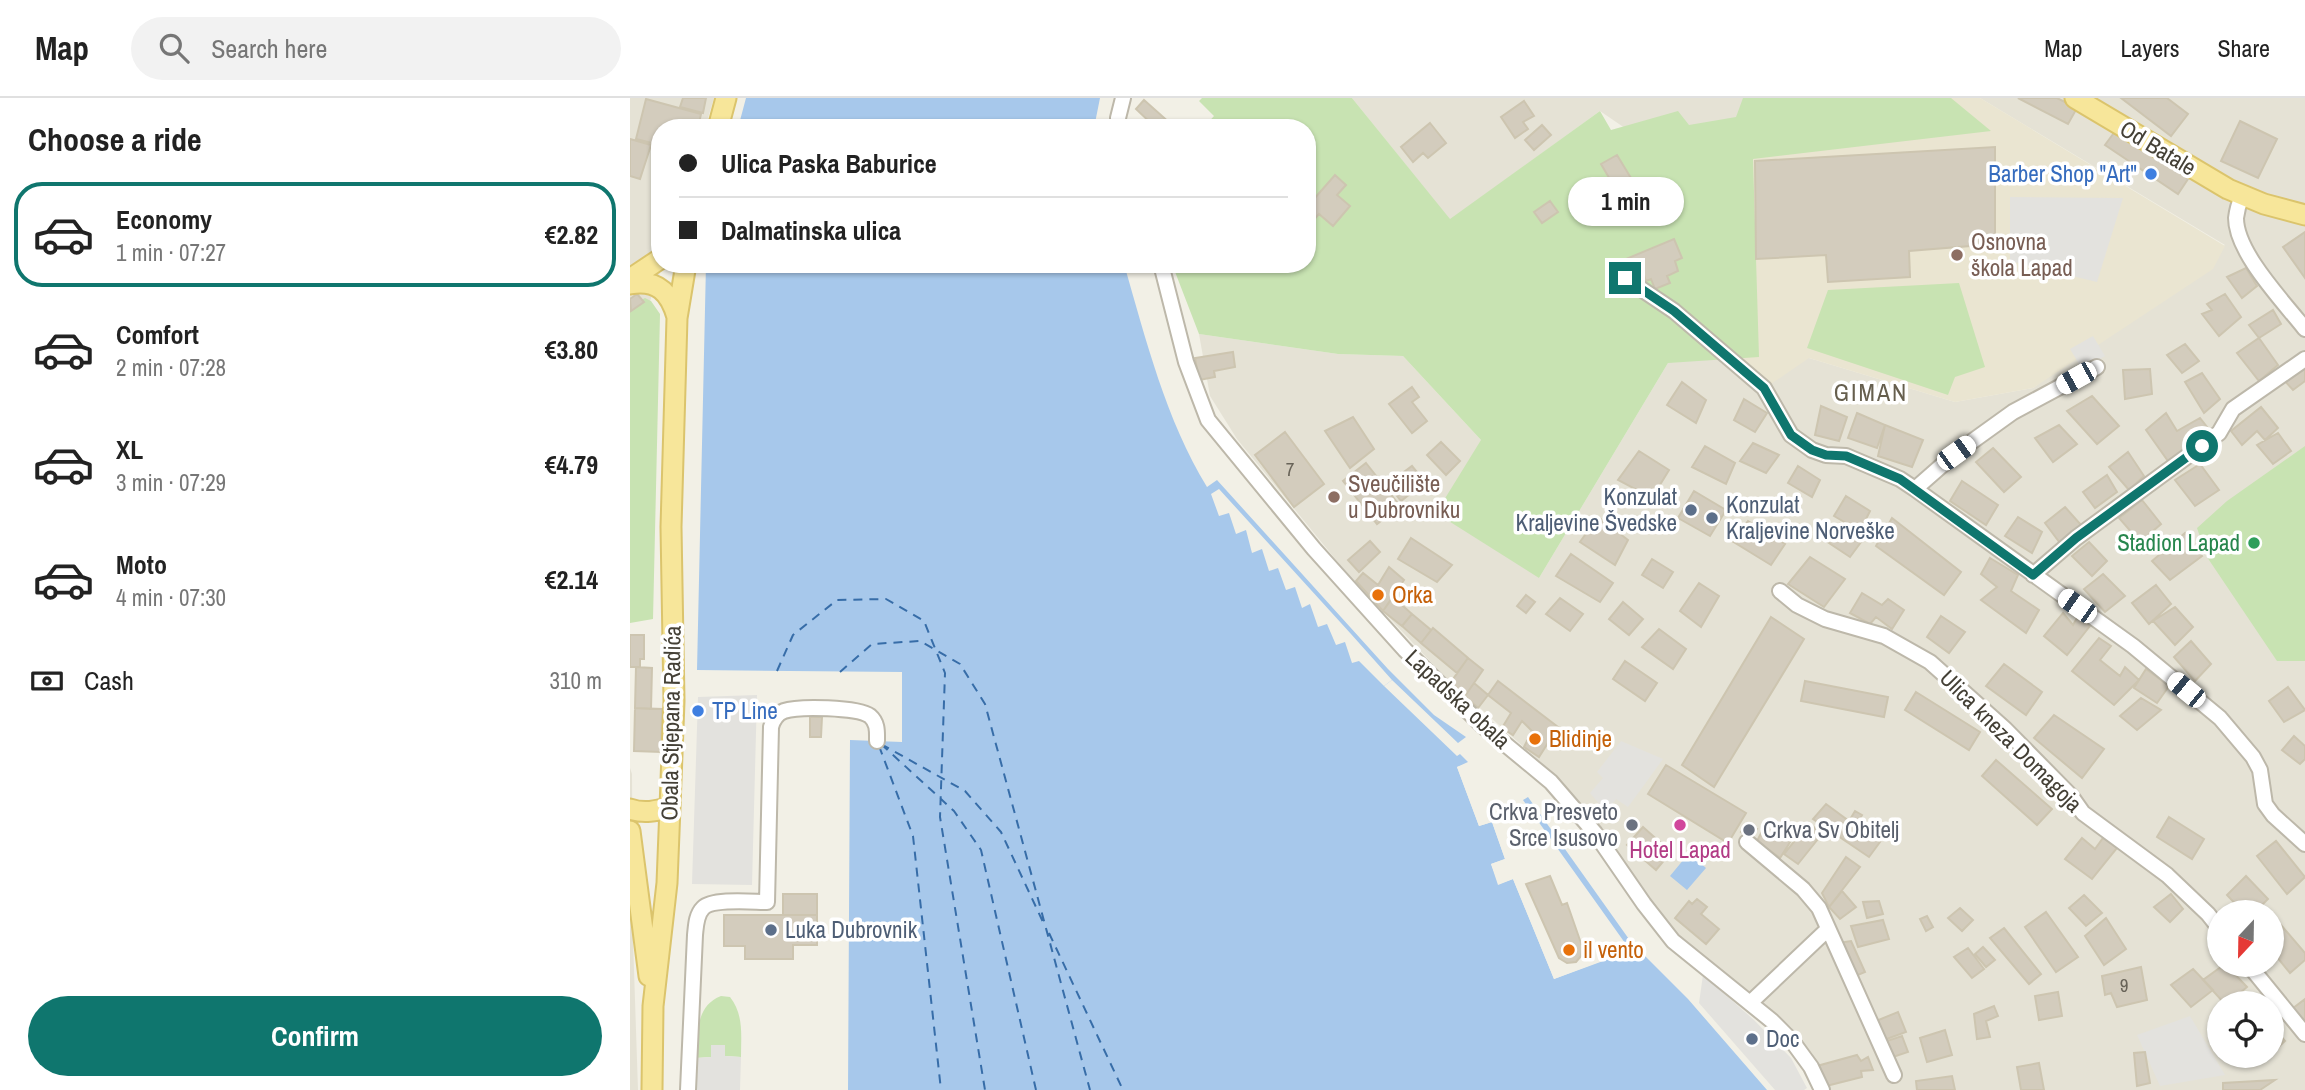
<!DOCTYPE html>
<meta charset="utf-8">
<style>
body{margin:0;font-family:"Archivo Narrow",sans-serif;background:#f2f2f2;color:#222;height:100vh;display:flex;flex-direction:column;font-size:26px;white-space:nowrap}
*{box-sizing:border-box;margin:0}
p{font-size:23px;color:#767676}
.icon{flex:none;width:38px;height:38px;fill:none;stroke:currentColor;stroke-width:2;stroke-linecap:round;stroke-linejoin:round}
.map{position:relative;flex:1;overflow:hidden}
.sheet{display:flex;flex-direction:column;background:#fff;width:630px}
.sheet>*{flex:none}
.hud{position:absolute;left:21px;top:21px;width:665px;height:154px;border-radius:28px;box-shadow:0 2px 5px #0004;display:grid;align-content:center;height:154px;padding:0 28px;background:#fff}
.needle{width:46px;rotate:202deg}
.controls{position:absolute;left:1577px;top:802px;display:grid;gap:14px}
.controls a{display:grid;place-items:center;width:77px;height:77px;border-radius:50%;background:#fff;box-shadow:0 2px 5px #0004;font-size:35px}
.end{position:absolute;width:32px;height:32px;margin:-16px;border:9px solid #0f766e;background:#fff;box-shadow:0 0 0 4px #fff}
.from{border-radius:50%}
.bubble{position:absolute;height:49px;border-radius:24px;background:#fff;box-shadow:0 2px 5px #0004;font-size:23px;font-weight:700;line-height:49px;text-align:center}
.car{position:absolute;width:21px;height:42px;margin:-21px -10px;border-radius:9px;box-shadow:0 0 5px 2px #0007;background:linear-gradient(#fff 24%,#345 0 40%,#fff 0 76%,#345 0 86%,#fff 0)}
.hud b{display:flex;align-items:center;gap:24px;height:66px;font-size:26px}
.hud b+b{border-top:2px solid #e0e0e0}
.hud i{width:18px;height:18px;background:#222}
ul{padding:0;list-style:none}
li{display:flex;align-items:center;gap:21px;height:105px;margin:0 14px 10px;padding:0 14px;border:4px solid transparent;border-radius:28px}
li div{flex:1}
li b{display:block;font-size:26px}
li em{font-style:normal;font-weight:700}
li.current{border-color:#0f766e}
li>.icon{width:63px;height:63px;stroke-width:1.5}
h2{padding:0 28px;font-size:32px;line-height:84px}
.pay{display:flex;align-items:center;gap:18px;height:77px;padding:0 28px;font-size:26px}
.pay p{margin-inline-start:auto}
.cta{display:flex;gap:14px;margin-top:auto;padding:14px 28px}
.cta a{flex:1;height:80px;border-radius:42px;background:#0f766e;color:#fff;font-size:28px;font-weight:700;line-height:80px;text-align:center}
header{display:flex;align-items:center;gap:42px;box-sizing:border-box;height:98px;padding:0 35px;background:#fff;border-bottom:2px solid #e0e0e0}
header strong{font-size:33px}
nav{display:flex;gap:38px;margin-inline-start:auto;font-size:24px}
.search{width:490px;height:63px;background:#f2f2f2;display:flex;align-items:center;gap:18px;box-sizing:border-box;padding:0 24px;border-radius:38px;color:#767676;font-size:26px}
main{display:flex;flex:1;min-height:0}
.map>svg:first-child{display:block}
</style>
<header>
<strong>Map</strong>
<div class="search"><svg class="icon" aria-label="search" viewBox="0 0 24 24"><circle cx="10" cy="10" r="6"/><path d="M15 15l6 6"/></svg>Search here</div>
<nav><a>Map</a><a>Layers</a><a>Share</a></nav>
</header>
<main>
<section class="sheet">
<h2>Choose a ride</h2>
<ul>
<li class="current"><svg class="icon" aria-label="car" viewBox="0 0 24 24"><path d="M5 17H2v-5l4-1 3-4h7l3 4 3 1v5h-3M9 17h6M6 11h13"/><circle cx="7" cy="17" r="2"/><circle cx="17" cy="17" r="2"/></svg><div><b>Economy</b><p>1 min · 07:27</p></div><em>€2.82</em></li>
<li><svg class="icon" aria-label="car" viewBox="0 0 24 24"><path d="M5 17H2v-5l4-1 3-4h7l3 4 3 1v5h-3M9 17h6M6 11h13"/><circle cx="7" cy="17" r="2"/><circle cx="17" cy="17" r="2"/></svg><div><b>Comfort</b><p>2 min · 07:28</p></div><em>€3.80</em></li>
<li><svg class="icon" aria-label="car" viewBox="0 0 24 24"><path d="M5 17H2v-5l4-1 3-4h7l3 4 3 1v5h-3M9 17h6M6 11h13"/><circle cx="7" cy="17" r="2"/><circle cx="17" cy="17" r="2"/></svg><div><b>XL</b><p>3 min · 07:29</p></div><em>€4.79</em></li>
<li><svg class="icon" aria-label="car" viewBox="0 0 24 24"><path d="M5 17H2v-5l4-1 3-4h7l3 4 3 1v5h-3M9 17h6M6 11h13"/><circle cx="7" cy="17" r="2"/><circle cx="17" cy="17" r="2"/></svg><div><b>Moto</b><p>4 min · 07:30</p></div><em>€2.14</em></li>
</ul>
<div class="pay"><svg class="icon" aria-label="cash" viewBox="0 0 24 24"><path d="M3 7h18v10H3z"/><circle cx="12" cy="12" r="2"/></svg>Cash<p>310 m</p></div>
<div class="cta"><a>Confirm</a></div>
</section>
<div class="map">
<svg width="1675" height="992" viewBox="0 0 1675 992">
<rect width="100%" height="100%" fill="#f2f0e6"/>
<path fill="#e5e2d5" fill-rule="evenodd" d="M0,0h84l-9,30h-45v136h3l-27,77 -6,1z
M722,0h438l-35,17 -117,22 -38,-26 -150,109z
M1350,0h325v992h-475l-18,-37 -21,-26 -124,-101 -54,-79 -51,-66 -118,-105 -98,-104 -109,-133 -27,-43 -11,-62 139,20 65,2 78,84 58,138 129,-215 53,-23 88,18 146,44 78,-14 192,-143zM1589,814h53v52h-53zM1589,905h53v52h-53z
M0,670l2,6 1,166 5,150h-8z"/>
<path fill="#eae5d1" d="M1160,0h190l245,148 -12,23 -180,119 -78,14 -146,-44 -38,26 -88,-76 72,-193z"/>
<path fill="#c8e3b2" d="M572,0h150l98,121 150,-108 11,19 67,-19 11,14 47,-8 7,-19h208l40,33 -238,28 6,198 -91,6 -129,215 -103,-65 45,-73 -78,-84 -65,-2 -139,-20 -27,-70h135v-136h-104l11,-12 -15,-15z
M1329,185l26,84 -30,10 -7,18 -141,-47 21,-58z
M15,200l6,3 9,13 -7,305 -23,4v-317z
M1675,348v215h-28l-70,-104 -10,-29 30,-27z
M91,898l9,1c14,18 11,38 11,60l-16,-1v-11h-13l-1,12 -15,1c2,-24 -1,-52 25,-62z"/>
<path fill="#e3e2de" d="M1380,99l113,1 -26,84 -87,-21z
M1463,238l12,20 -23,13 -12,-20z
M127,597l-5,190 -60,-1 6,-187z
M991,643l42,18 -35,48 -12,-8 -10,13 -16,-19 13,-15 -6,-6z
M1073,877l51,45 37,38 16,30 -3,2h-29l-76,-87z
M1560,918l35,59 -65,11 -23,-51z
M81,947h14v11l16,1 -1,33h-44v-32l15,-1z"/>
<path fill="#a7c8eb" d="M116,0h354l-6,30h-356z
M76,166h418c22,76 42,156 83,223l10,-7 171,189 46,46 32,22 -8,6 -66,-63 -8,6 73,70 3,-2 8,8 -11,5 22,59 13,-4 13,37 -14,5 8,20 14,-5 41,100 76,-29 -107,-150 5,-3 103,145 57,57 79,91h-919l2,-350 52,2v-70l-205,-2z
M1059,755l17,15 -19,22 -17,-14z"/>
<path fill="#f2f0e6" d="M589,391l132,145 41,46 -8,6 -25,-25 -7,2 -7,-21 -9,3 -9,-21 -9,3 -8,-23 -8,4 -7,-21 -9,3 -8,-22 -9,3 -7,-22 -10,4 -6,-23 -10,4 -7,-21 -10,3 -8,-22z
M842,664l-11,7 20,53 11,-3 3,1 13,38 -1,4 -12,4 5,14 12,-5 4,2 40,98 66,-25 3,3 -71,26 -41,-100 -15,6 -7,-21 14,-5 -13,-37 -13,4 -22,-59z"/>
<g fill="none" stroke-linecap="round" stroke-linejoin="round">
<path stroke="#376da8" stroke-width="2" stroke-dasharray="9 7" stroke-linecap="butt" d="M147,573l16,-36 44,-35 49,-1 38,22 21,52 -5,144 45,273
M210,574l32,-28 48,-3 40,23 25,40 105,386
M251,646l84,47 36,41 42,90
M251,646l73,67 27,39 55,240
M249,648l34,90 28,254
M419,835l74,157"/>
</g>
<path fill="#d3ccbd" stroke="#cdc5b0" stroke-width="2" d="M53,0h23l-3,15 -23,-6z
M1388,0h39l20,10 -9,16z
M1491,0h46l21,16 -17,22z
M16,1l55,15 -3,14h-38v17l-24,-6z
M514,2l27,24 -4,4h-11l-20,-19z
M894,3l10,15 -11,6 5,7 -13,9 -14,-21z
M1610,23l37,18 -19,39 -37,-17z
M800,25l16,20 -18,15 -5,-5 -10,9 -12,-15z
M912,27l9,10 -17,15 -9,-10z
M1486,32l72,49 -10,15 -73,-49z
M0,41l21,6 -11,34 -10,-3z
M1365,49v97l-86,7 1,26 -82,5 -2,-27 -70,4 -1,-98z
M987,57l20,33 -16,10 -20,-34z
M705,77l11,10 -9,10 13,11 -17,20 -14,-12 -8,9 -4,-3v-13z
M920,103l8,11 -16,11 -8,-11z
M1675,134v46l-22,-31z
M1044,141l8,19 -7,3 3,10 -11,5 3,7 -15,6 -4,-10 -5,2 -4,-12 -10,4 -6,-14z
M1616,170l11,18 -15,12 -15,-21z
M7,196l7,8 -13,9 -1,-12z
M1595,196l16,23 -22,19 -17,-22 10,-4 -5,-6z
M1643,212l8,14 -22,14 -10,-13z
M1629,240l19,27 -19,16 -22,-28z
M1555,246l14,17 -17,12 -15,-18z
M603,254l2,15 -21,4 1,6 -16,3 -4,-22z
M1675,266v17l-12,9 -9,-10z
M1520,271l2,25 -27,5 -2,-29z
M1572,275l18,26 -16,14 -19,-31z
M1052,284l24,18 -10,23 -29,-18z
M782,289l7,10 -7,5 15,19 -15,12 -23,-29z
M1462,298l27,30 -22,18 -30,-33z
M1114,301l23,14 -12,19 -21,-12z
M1191,308l26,11 -8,24 -24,-6z
M1631,309l17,21 -13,12 -8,-9 -15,14 -11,-14z
M1227,315l28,12 -8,23 -29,-10z
M1536,315l11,18 23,-13 11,14 -43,29 -22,-31z
M723,319l21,32 -24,19 -25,-37z
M1255,327l38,15 -11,27 -34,-11z
M1429,327l18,19 -24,18 -18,-24z
M655,334l39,52 -30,23 -39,-52z
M1648,335l13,18 -18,13 -16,-19z
M811,344l19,19 -14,14 -19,-20z
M1123,345l26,12 -13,18 -26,-12z
M1075,348l30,17 -9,21 -34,-17z
M1363,350l28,29 -17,15 -28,-30z
M1009,353l30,19 -17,28 -34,-18z
M1498,354l16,24 -15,14 -20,-23z
M736,365l34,43 -23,18 -34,-43z
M1570,366l19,26 -24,16 -20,-26z
M782,368l13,16 -24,19 -13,-17z
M1168,368l22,14 -8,17 -24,-14z
M1477,377l10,17 -22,16 -12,-16z
M1332,383l36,24 -12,20 -36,-24z
M1064,393l32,19 -16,26 -32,-18z
M1216,398l24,15 -10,20 -26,-15z
M1512,402l19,24 -21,18 -21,-24z
M1435,409l16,18 -21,18 -15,-20z
M968,419l30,23 -13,25 -35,-23z
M1388,419l24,15 -10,21 -27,-17z
M1262,420l69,54 -17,23 -68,-49z
M1118,423l37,23 -14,21 -39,-24z
M1210,425l24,15 -14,19 -24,-16z
M1555,435l17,23 -32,24 -18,-19z
M781,440l41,27 -15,17 -39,-23z
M740,443l10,11 -21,20 -11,-12z
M1459,444l18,19 -15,15 -20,-20z
M941,456l42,29 -13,19 -44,-26z
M1180,459l35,22 -21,28 -36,-23z
M1360,460l28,17 -7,16 28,19 -13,23 -45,-33 16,-13 -16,-13z
M1022,461l21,13 -10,16 -21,-13z
M759,469l15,13 -21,31 -27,-30 7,-8 15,12z
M1473,476l22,22 -20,16 -21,-23z
M1069,485l20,13 -18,31 -21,-16z
M1526,487l15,19 -22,20 -17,-21z
M1232,495l20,12 6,-6 16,11 -12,19 -16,-12 -6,7 -20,-11z
M896,497l9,7 -9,11 -9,-7z
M763,499l19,17 -10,12 -19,-15z
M930,500l23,16 -13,17 -24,-17z
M993,504l20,17 -14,16 -20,-16z
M1545,509l18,20 -18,18 -22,-24z
M1433,515l10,12 5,-9 12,10 -23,29 -23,-19z
M782,516l19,16 -10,13 -19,-17z
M1311,518l24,16 -16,21 -22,-16z
M1141,519l33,22 -90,148 -32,-22z
M803,530l35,30 -11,15 -36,-30z
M1029,531l27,20 -13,20 -31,-22z
M0,537h14v24h-4v8h-10z
M1469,540l12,8 -11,14 20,16 5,-9 14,13 -25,25 -42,-34z
M1561,543l20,23 -16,17 -21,-24z
M838,560l15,12 -18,26 -14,-14z
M995,563l32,22 -12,18 -32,-22z
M1374,566l38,28 -16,23 -40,-29z
M6,569l16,1 -1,41 -16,-1z
M1516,571l23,17 -12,17 -23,-15z
M868,583l60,46 -19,30 -15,-10 8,-16 -10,-10 -9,14 -11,-7 9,-15 -23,-18z
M1175,583l83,16 -4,20 -83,-16z
M844,585l14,12 -10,13 -13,-12z
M1658,589l17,23 -21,12 -15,-21z
M1286,594l64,40 -11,18 -64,-40z
M1511,600l20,12 -24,20 -17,-14z
M5,610l27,1 -1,43 -27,-1z
M1424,617l50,34 -22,29 -48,-40z
M180,619h12l-1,20h-11z
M1664,638l11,10v13l-5,5 -18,-14z
M1366,662l56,49 -15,16 -55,-49z
M1036,667l80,48 -18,30 -80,-49z
M1196,706l23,17 6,-10 7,4 -6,10 24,17 -11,15 -56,-38z
M1539,719l35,22 -12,20 -35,-22z
M1137,724l25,17 -12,19 -23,-17z
M1117,725l10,6 -6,9 -10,-6z
M1179,725l13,11 -24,30 -14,-10z
M1013,729l28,25 -15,18 -29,-25z
M1452,740l13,11 8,-11 14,10 -25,31 -27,-20z
M1646,743l29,36 -18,17 -30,-38z
M1216,759l14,10 -31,40 -7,-14z
M920,778l12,29 5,-2 15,43 -1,10 -5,6 -9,1 -8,-5 -33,-74z
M1616,778l22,23 -13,13h-12l-16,-17z
M1212,793l14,16 -16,12 -11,-12z
M153,796h34v21h-34z
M1541,796l12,15 -13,13 -16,-15z
M1454,797l18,18 -16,13 -17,-18z
M1067,801l10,8 -6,7 18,15 -13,15 -31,-26 14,-17 3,3z
M1249,803l4,13 -16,4 -4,-16z
M1330,810l13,12 -11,11 -14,-13z
M1416,814l32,45 -22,15 -31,-45z
M94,817h93v30h-24v14h-48v-13h-21z
M1297,818l6,11 -7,4 -6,-12z
M1476,820l20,31 -22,16 -19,-29z
M1253,822l6,19 -31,8 -7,-21z
M1651,827l24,28v7l-15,13 -18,-22v-18z
M1374,830l37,46 -12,10 -39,-46z
M1221,843l14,31 -12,5 -15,-34z
M1353,849l12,13 -9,7 -11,-13z
M1338,850l16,21 -12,9 -18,-21z
M1595,866l22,23 -19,16h-4l-21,-23z
M1511,869l6,33 -30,7 -6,-14 -6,2 -3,-19z
M1563,871l20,21 -22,17 -20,-22z
M1428,894l4,24 -23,4 -4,-24z
M1675,901v26l-13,-16z
M1364,908l4,10 -12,5 4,16 -13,2 -3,-25z
M1268,914l8,20 -22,8 -8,-19z
M1642,928l13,15 -13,12z
M1315,932l7,25 -25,7 -7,-24z
M1272,938l6,16 -18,6 -6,-16z
M1515,954l5,31 -13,3 -3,-33z
M1227,957l4,6 7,-4 5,13 -12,1 1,6 -36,9 -9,-20z
M1409,965l5,27h-23l-4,-23z
M1322,978l3,14h-38l-1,-9z
M1645,982l-15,10h-37v-7z"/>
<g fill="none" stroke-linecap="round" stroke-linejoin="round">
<defs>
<path id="minor" d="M489,30l-1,-10 5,-20
M1612,98c-3,7 -5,14 -6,22 0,35 48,84 69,111
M531,166l25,98 22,58 106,129 91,101 77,75 69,57 44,51 49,71 29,37 99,80 20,20 19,26 11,23
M995,180l49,33 90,77 27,47 21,15 14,5 20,1 54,23 15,10 218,157 87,72 33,39 7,13 5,34 8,11 32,29
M1285,391l41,-36 57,-41 84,-45
M1403,477l43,-37 143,-105 14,-24 72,-50
M1150,493l17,14 28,14 59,17 46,26 75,67 66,67 12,17 84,62 41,39 11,14
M1117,744l56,47 16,19 75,167
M1618,866l57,70
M1120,905l78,-74
M58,992l7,-155c1,-9 1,-20 8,-27 10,-10 50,-6 64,-6l4,-175c2,-7 5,-13 13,-16 14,-5 74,-4 86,5 8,7 7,16 7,25"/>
<path id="major" d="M1445,0l153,91 36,15 41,11
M88,30l8,-30
M0,181l30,-20
M0,186c27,-5 40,8 47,33
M0,711c14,5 26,2 40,-2
M0,733l19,145
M22,992l1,-84 14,-123 3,-76 4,-106 -3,-174 6,-209 9,-54"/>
</defs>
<use href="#minor" stroke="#bdb8aa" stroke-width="18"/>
<use href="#major" stroke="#dbc46c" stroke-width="23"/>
<use href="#minor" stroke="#fff" stroke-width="14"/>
<use href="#major" stroke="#f7e69a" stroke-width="19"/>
</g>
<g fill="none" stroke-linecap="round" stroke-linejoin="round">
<path stroke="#0f766e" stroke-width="9" d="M995,180l49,33 90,77 27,47 21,15 14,5 20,1 54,23 133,96 43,-37 126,-92"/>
</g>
<g fill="#3f7fe0" stroke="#fff" stroke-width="2.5">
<circle cx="1521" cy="76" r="7"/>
<circle cx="68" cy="613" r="7"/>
</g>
<g fill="#8d6e63" stroke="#fff" stroke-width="2.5">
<circle cx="1327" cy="157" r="7"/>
<circle cx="704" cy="399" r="7"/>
</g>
<g fill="#5c6f8a" stroke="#fff" stroke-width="2.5">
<circle cx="1061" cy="412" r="7"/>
<circle cx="1082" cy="420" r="7"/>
<circle cx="141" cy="832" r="7"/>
<circle cx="1122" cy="941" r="7"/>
</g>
<circle fill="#2e9e5b" stroke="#fff" stroke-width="2.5" cx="1624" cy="445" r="7"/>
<g fill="#e8710a" stroke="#fff" stroke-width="2.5">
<circle cx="748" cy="497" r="7"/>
<circle cx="905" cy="641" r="7"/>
<circle cx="939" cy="852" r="7"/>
</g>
<g fill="#6b7280" stroke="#fff" stroke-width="2.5">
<circle cx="1002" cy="727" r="7"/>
<circle cx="1119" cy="732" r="7"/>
</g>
<circle fill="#d1479c" stroke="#fff" stroke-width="2.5" cx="1050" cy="727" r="7"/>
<g text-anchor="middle" stroke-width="7" stroke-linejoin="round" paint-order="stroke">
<g font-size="19" fill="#686358">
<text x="660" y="378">7</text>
<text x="1494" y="894">9</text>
</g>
<g font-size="23" fill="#444036" stroke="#fff">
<text transform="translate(1528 50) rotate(31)" y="8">Od Batale</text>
<text transform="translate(828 601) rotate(43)" y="8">Lapadska obala</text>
<text transform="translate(41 625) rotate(-89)" y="8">Obala Stjepana Radića</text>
<text transform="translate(1381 643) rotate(45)" y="8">Ulica kneza Domagoja</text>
</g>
<g font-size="23" fill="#366cbe" stroke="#fff" text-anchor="end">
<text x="1507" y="84">Barber Shop "Art"</text>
<text x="82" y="621" text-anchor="start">TP Line</text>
</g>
<g font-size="23" fill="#785e54" stroke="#fff" text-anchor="start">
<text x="1341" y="152">Osnovna<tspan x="1341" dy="26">škola Lapad</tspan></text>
<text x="718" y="394">Sveučilište<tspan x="718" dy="26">u Dubrovniku</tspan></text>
</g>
<g font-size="23" fill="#4e5e75" stroke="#fff" text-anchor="start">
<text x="1047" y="407" text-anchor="end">Konzulat<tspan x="1047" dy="26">Kraljevine Švedske</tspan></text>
<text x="1096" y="415">Konzulat<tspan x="1096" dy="26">Kraljevine Norveške</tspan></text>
<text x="155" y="840">Luka Dubrovnik</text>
<text x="1136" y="949">Doc</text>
</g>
<g font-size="23" fill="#27864d" stroke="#fff" text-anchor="end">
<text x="1610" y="453">Stadion Lapad</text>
</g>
<g font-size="23" fill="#c56008" stroke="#fff" text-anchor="start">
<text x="762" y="505">Orka</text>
<text x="919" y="649">Blidinje</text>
<text x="953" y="860">il vento</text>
</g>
<g font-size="23" fill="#5b616d" stroke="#fff" text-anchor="end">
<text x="988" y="722">Crkva Presveto<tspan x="988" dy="26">Srce Isusovo</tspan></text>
<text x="1133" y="740" text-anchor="start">Crkva Sv Obitelj</text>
</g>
<g font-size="23" fill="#b23c85" stroke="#fff">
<text x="1050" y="760">Hotel Lapad</text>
</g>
<g font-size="24" letter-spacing="2" fill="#665f4e" stroke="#fff">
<text x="1241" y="303">GIMAN</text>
</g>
</g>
</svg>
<div class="controls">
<a><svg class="needle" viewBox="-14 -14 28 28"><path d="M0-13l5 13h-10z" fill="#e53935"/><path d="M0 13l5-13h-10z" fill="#767676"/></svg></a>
<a><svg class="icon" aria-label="locate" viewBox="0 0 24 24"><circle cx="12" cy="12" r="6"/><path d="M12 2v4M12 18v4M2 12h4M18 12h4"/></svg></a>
</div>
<i class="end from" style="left:1572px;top:348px"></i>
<i class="end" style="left:995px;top:180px"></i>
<div class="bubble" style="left:938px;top:79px;width:116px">1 min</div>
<i class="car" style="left:1446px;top:280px;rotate:241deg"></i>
<i class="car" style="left:1326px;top:355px;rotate:54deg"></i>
<i class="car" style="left:1447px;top:508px;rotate:305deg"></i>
<i class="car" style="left:1556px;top:592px;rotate:309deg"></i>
<div class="hud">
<b><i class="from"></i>Ulica Paska Baburice</b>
<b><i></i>Dalmatinska ulica</b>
</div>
</div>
</main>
